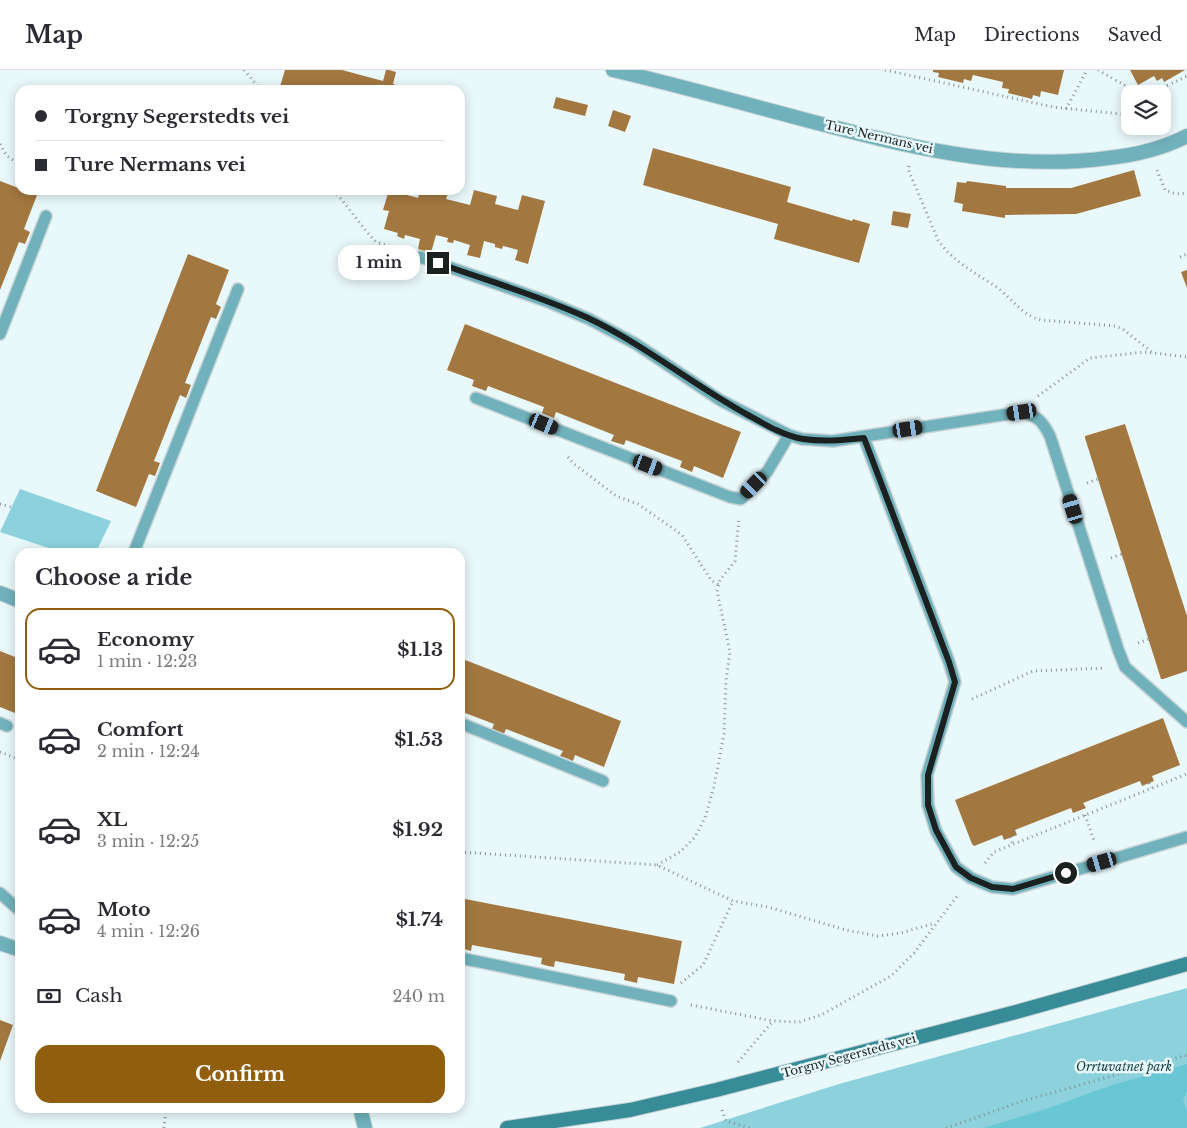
<!DOCTYPE html>
<meta charset="utf-8">
<style>
body{margin:0;font-family:"Libre Baskerville",serif;background:#f2f2f3;color:#2b2b33;height:100vh;display:flex;flex-direction:column;font-size:19px;white-space:nowrap}
*{box-sizing:border-box;margin:0}
p{font-size:16px;color:#7c7c81}
.icon{flex:none;width:28px;height:28px;fill:none;stroke:currentColor;stroke-width:2;stroke-linecap:round;stroke-linejoin:round}
.map{position:relative;flex:1;overflow:hidden}
.details{position:absolute;left:15px;top:478px;width:450px;height:565px;display:flex;flex-direction:column;background:#fff;border-radius:15px;box-shadow:0 2px 12px #0003}
.details>*{flex:none}
.top-card{position:absolute;left:15px;top:15px;width:450px;height:110px;border-radius:15px;box-shadow:0 2px 12px #0003;display:grid;align-content:center;height:110px;padding:0 20px;background:#fff}
.fabs{position:absolute;left:1121px;top:15px;display:grid;gap:10px}
.fabs a{display:grid;place-items:center;width:50px;height:50px;border-radius:10px;background:#fff;box-shadow:0 2px 12px #0003;font-size:25px}
.end{position:absolute;width:22px;height:22px;margin:-11px;border:6px solid #1b2021;background:#fff;box-shadow:0 0 0 2px #fff}
.from{border-radius:50%}
.bubble{position:absolute;height:35px;border-radius:15px;background:#fff;box-shadow:0 2px 12px #0003;font-size:16px;font-weight:700;line-height:35px;text-align:center}
.car{position:absolute;width:15px;height:30px;margin:-15px -8px;border-radius:6px;box-shadow:0 0 4px 1px #0007;background:linear-gradient(#222 24%,#8ab4d8 0 40%,#222 0 76%,#8ab4d8 0 86%,#222 0)}
.top-card b{display:flex;align-items:center;gap:18px;height:48px;font-size:19px}
.top-card b+b{border-top:1px solid #e1e1e2}
.top-card i{width:12px;height:12px;background:#2b2b33}
ul{padding:0;list-style:none}
li{display:flex;align-items:center;gap:15px;height:82px;margin:0 10px 8px;padding:0 10px;border:2px solid transparent;border-radius:15px}
li div{flex:1}
li b{display:block;font-size:19px}
li em{font-style:normal;font-weight:700}
li.active{border-color:#905e0d}
li>.icon{width:45px;height:45px;stroke-width:1.5}
h2{padding:0 20px;font-size:22px;line-height:60px}
.pay{display:flex;align-items:center;gap:12px;height:55px;padding:0 20px;font-size:19px}
.pay p{margin-inline-start:auto}
.action{display:flex;gap:10px;margin-top:auto;padding:10px 20px}
.action a{flex:1;height:58px;border-radius:15px;background:#905e0d;color:#fff;font-size:20px;font-weight:700;line-height:58px;text-align:center}
header{display:flex;align-items:center;gap:30px;box-sizing:border-box;height:70px;padding:0 25px;background:#fff;border-bottom:1px solid #e1e1e2}
header strong{font-size:24px}
nav{display:flex;gap:28px;margin-inline-start:auto;font-size:18px}
.map>svg:first-child{display:block}
</style>
<header>
<strong>Map</strong>
<nav><a>Map</a><a>Directions</a><a>Saved</a></nav>
</header>
<div class="map">
<svg width="1187" height="1058" viewBox="0 0 1187 1058">
<rect width="100%" height="100%" fill="#e9f8fb"/>
<path fill="#8dd1dc" d="M20,419l91,32 -15,31h-35l-61,-20z
M1187,918v140h-487l139,-44z"/>
<path fill="#69c7d5" d="M1187,994v27l-4,10 4,8v19h-204l63,-19 66,-24z"/>
<path fill="#a37840" d="M285,0h57l41,11 3,-11h3l7,2 -3,12 18,6h-132z
M933,0h131l-6,25 -17,-4 -1,6 -7,-2 -1,4 -24,-6 1,-4 -7,-1 1,-6 -30,-7 -2,6 -7,-2 -1,4 -25,-6 1,-4 -6,-1z
M1130,0h55l-21,12 -2,-4 -5,3 -3,-5 -16,9z
M556,27l32,8 -3,11 -32,-8z
M613,40l18,6 -6,16 -17,-6z
M653,78l138,39 -4,15 65,19 1,-2 17,5 -11,39 -85,-24 4,-15 -135,-39z
M1134,100l7,26 -65,18 -71,1v3l-43,-7 1,-7 -9,-2 3,-20 9,1 1,-2 39,5v2h65z
M0,111l37,14 -13,34 6,3 -5,12 -6,-2 -19,48z
M389,120h8l-1,2 22,6 2,-8h29l-3,9 24,6 4,-15 23,6 -2,8 23,6 4,-15 23,6 -17,63 -13,-4 3,-10 -15,-4 -1,3 -7,-2v-3l-11,-3 -4,17 -13,-3 3,-10 -16,-5 -1,3 -6,-1 1,-4 -12,-3 -5,18 -13,-4 2,-10 -15,-4 -1,4 -7,-3 1,-3 -14,-4 5,-18 -6,-1z
M893,141l18,3 -3,14 -17,-3z
M188,184l41,16 -13,34 5,3 -5,12 -5,-2 -26,66 6,2 -5,13 -6,-3 -26,66 6,2 -5,13 -6,-2 -13,33 -40,-16z
M1187,200v18l-6,-16z
M465,254l276,108 -18,46 -29,-12 -2,6 -12,-5 2,-6 -56,-21 -2,5 -13,-4 3,-6 -58,-23 -2,6 -12,-5 2,-6 -56,-21 -2,5 -14,-5 2,-6 -27,-10z
M1125,354l62,192v55l-24,8h-2l-76,-241v-2z
M0,581l20,8v56l-20,-8z
M460,588l161,63 -17,46 -29,-12 -2,6 -7,-3 -6,-2 3,-5 -57,-22 -2,5 -6,-2 -6,-3 2,-5 -34,-13z
M1163,648l17,47 -28,11 2,5 -12,5 -2,-5 -57,22 3,5 -13,5 -2,-5 -56,22 2,5 -13,5 -2,-5 -28,11 -2,-2 -17,-44z
M460,828l222,43 -8,43 -36,-7 -1,6 -13,-3 1,-6 -70,-13 -1,6 -6,-1 -7,-2 1,-6 -70,-13 -1,6 -11,-3z
M0,950l13,5 -13,36z"/>
<g fill="none" stroke-linecap="round" stroke-linejoin="round">
<defs>
<path id="service" d="M420,187l126,44 43,18 47,25 84,56 69,35
M0,264l46,-118
M476,328l254,99 11,2 26,-27 22,-37 13,4 31,2 189,-29c17,5 20,9 28,24l68,213 7,18 62,55
M864,368l85,224 6,20 -28,93 1,30 8,26 20,36 15,11 21,9 21,2 174,-52
M134,482l104,-263
M0,653l7,3
M460,653l143,58
M0,823l20,18
M460,888l211,43"/>
<path id="minor" d="M613,0c64,15 129,33 193,50 99,26 199,52 302,38 28,-3 54,-9 79,-22
M0,523l20,8
M0,873l20,7
M360,1038l5,20"/>
<path id="secondary" d="M507,1058l123,-18 86,-20 300,-78 171,-48"/>
</defs>
<use href="#service" stroke="#c8d5d8" stroke-width="14"/>
<use href="#minor" stroke="#c8d5d8" stroke-width="16"/>
<use href="#secondary" stroke="#c8d5d8" stroke-width="16"/>
<path stroke="#889294" stroke-width="3" stroke-dasharray="1 4" stroke-linecap="butt" d="M244,0l17,20
M885,0l168,37 77,8
M1098,0c42,24 44,29 89,6
M1066,39l21,-39
M0,74l6,11 14,10
M909,96l-1,3 30,71c15,22 38,33 60,48 15,12 24,27 43,32l75,6 8,4 29,23
M1157,100l8,20 11,4 11,-1
M334,120l33,42 9,10 25,8
M1180,187l7,-3
M1038,326l52,-38 55,-6 42,5
M568,387l5,6 43,33 22,8 44,31 29,45 8,5
M1087,413l11,-4
M0,434l11,3
M1111,488l11,-4
M1138,573l11,-4
M972,629l61,-28 72,-3
M0,682l20,8
M1149,713l2,5
M1085,745l10,28
M1010,767l3,8
M460,782l197,13 76,36 35,6 78,23 32,6 23,-3 34,-10
M985,793l9,-11 193,-78
M657,795l23,-13 15,-15 10,-19 9,-32 10,-52 2,-54 4,-28 -13,-61 3,-11 15,-19 4,-43
M681,913l22,-18 30,-64
M691,935l82,16 26,1 22,-7 70,-39 23,-23 44,-58
M738,992l35,-41
M722,1040l4,11 24,7
M164,1058l2,-20
M946,1058l77,-27 164,-46"/>
<use href="#service" stroke="#70b1bb" stroke-width="11"/>
<use href="#minor" stroke="#70b1bb" stroke-width="14"/>
<use href="#secondary" stroke="#378c98" stroke-width="14"/>
</g>
<g fill="none" stroke-linecap="round" stroke-linejoin="round">
<path stroke="#1b2021" stroke-width="6" d="M438,193c50,18 102,33 150,55 57,27 105,67 160,97 16,9 36,21 55,24 21,3 40,1 61,-1l85,224 6,20 -27,93v30l8,25 20,37 15,11 21,9 21,2 53,-16"/>
</g>
<g text-anchor="middle" stroke-width="5" stroke-linejoin="round" paint-order="stroke">
<g font-size="12" fill="#1b2021" stroke="#e9f8fb">
<text transform="translate(879 67) rotate(13)" y="4">Ture Nermans vei</text>
<text transform="translate(849 986) rotate(-15)" y="4">Torgny Segerstedts vei</text>
</g>
<g font-size="12" font-style="italic" fill="#144046" stroke="#e9f8fb">
<text x="1124" y="1001">Orrtuvatnet park</text>
</g>
</g>
</svg>
<div class="fabs">
<a><svg class="icon" aria-label="layers" viewBox="0 0 24 24"><path d="M12 4l9 5-9 5-9-5zM3 14l9 5 9-5"/></svg></a>
</div>
<i class="end from" style="left:1066px;top:803px"></i>
<i class="end" style="left:438px;top:193px"></i>
<div class="bubble" style="left:338px;top:175px;width:82px">1 min</div>
<i class="car" style="left:1022px;top:342px;rotate:261deg"></i>
<i class="car" style="left:544px;top:354px;rotate:112deg"></i>
<i class="car" style="left:908px;top:359px;rotate:81deg"></i>
<i class="car" style="left:648px;top:395px;rotate:111deg"></i>
<i class="car" style="left:754px;top:415px;rotate:224deg"></i>
<i class="car" style="left:1073px;top:439px;rotate:343deg"></i>
<i class="car" style="left:1102px;top:792px;rotate:254deg"></i>
<div class="top-card">
<b><i class="from"></i>Torgny Segerstedts vei</b>
<b><i></i>Ture Nermans vei</b>
</div>
<section class="details">
<h2>Choose a ride</h2>
<ul>
<li class="active"><svg class="icon" aria-label="car" viewBox="0 0 24 24"><path d="M5 17H2v-5l4-1 3-4h7l3 4 3 1v5h-3M9 17h6M6 11h13"/><circle cx="7" cy="17" r="2"/><circle cx="17" cy="17" r="2"/></svg><div><b>Economy</b><p>1 min · 12:23</p></div><em>$1.13</em></li>
<li><svg class="icon" aria-label="car" viewBox="0 0 24 24"><path d="M5 17H2v-5l4-1 3-4h7l3 4 3 1v5h-3M9 17h6M6 11h13"/><circle cx="7" cy="17" r="2"/><circle cx="17" cy="17" r="2"/></svg><div><b>Comfort</b><p>2 min · 12:24</p></div><em>$1.53</em></li>
<li><svg class="icon" aria-label="car" viewBox="0 0 24 24"><path d="M5 17H2v-5l4-1 3-4h7l3 4 3 1v5h-3M9 17h6M6 11h13"/><circle cx="7" cy="17" r="2"/><circle cx="17" cy="17" r="2"/></svg><div><b>XL</b><p>3 min · 12:25</p></div><em>$1.92</em></li>
<li><svg class="icon" aria-label="car" viewBox="0 0 24 24"><path d="M5 17H2v-5l4-1 3-4h7l3 4 3 1v5h-3M9 17h6M6 11h13"/><circle cx="7" cy="17" r="2"/><circle cx="17" cy="17" r="2"/></svg><div><b>Moto</b><p>4 min · 12:26</p></div><em>$1.74</em></li>
</ul>
<div class="pay"><svg class="icon" aria-label="cash" viewBox="0 0 24 24"><path d="M3 7h18v10H3z"/><circle cx="12" cy="12" r="2"/></svg>Cash<p>240 m</p></div>
<div class="action"><a>Confirm</a></div>
</section>
</div>
